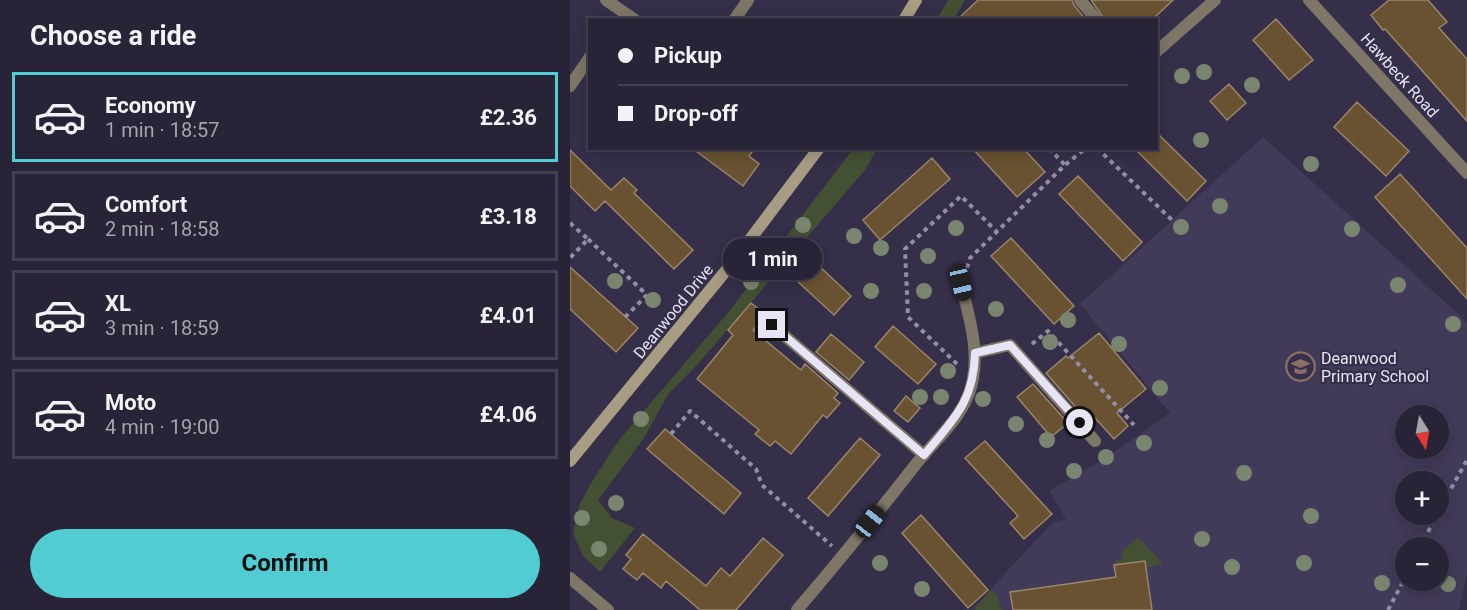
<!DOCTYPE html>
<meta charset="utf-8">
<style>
body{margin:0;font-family:Roboto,sans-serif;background:#342f42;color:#f1f3f6;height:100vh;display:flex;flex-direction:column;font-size:22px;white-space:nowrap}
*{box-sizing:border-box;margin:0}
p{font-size:20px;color:#a5a4ad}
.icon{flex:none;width:33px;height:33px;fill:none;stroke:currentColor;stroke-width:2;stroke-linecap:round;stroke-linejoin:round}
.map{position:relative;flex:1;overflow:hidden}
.details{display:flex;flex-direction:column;background:#282337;width:570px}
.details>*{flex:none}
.hud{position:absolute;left:18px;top:18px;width:570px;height:132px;border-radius:0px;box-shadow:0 3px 15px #0003,0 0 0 2px #444052;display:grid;align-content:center;height:132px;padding:0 30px;background:#282337}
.needle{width:39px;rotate:169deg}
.tools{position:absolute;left:825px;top:405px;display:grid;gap:12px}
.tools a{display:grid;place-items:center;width:54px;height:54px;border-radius:50%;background:#282337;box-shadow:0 3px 15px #0003,0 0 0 2px #444052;font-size:30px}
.end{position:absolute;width:27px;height:27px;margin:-14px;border:8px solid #e7e4f5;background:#111;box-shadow:0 0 0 3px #111}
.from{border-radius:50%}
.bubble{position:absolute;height:42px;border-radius:21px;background:#282337;box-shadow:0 3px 15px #0003,0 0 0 2px #444052;font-size:20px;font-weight:700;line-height:42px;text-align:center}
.car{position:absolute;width:18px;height:36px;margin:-18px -9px;border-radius:8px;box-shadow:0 0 4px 2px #0007;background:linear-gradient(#222 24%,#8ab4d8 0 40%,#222 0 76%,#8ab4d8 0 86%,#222 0)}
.hud b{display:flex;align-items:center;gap:21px;height:57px;font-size:22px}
.hud b+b{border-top:2px solid #444052}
.hud i{width:15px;height:15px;background:#f1f3f6}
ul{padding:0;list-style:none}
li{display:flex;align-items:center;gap:18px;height:90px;margin:0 12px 9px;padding:0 18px;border:3px solid #444052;border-radius:0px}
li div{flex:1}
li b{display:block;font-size:22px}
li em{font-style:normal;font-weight:700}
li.on{border-color:#51ccd3}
li>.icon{width:54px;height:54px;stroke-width:1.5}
h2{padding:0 30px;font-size:27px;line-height:72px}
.cta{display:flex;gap:12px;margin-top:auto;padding:12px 30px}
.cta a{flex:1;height:69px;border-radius:36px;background:#51ccd3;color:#111;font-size:24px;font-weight:700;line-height:69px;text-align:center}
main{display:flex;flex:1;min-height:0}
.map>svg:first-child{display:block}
</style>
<main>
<section class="details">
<h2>Choose a ride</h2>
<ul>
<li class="on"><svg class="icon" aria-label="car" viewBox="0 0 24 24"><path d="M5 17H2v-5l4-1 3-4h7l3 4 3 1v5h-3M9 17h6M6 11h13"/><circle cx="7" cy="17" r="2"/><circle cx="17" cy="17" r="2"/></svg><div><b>Economy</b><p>1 min · 18:57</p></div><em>£2.36</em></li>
<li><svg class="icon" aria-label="car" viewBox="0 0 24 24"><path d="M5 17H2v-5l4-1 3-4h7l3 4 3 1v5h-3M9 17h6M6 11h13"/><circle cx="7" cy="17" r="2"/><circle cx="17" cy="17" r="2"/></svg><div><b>Comfort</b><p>2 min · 18:58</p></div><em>£3.18</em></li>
<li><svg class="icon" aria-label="car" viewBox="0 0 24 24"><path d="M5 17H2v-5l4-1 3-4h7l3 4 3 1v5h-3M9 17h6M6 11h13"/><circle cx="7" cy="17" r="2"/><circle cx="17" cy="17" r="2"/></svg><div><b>XL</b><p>3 min · 18:59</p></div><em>£4.01</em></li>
<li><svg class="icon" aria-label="car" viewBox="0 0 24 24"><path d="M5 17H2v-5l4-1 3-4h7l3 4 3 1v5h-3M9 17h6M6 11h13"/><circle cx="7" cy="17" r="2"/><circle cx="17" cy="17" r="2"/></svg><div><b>Moto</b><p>4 min · 19:00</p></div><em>£4.06</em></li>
</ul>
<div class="cta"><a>Confirm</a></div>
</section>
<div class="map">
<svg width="897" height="610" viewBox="0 0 897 610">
<rect width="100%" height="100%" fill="#352f49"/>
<path fill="#423a59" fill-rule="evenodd" d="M693,137l204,185v250l-8,38h-488l82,-88 13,-3 -17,-28 61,-36 60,-42 -90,-109zM836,416h32v32h-32zM836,482h32v32h-32zM836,548h32v32h-32z"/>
<path fill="#445033" d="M378,0h17l-11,19h-17z
M283,149h24l-12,21 -168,195 -28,28 -27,48 -44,59 14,18 23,10 -35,44 -17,-16 -10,-23 6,-27 12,-23 28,-43 112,-131z
M568,537l25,27 -17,4 -2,-7 -30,4 1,-4 7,-2v-8z
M421,590l7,6 2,11 3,3h-29z"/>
<path fill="#695232" stroke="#9a8569" stroke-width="1.5" d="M408,0h94l2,5 12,15h-129z
M521,0h82l-21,20h-47z
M819,0h39l19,22 -8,6 28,31v62l-82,-92 -2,1 -12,-15z
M706,19l37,41 -24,20 -36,-40z
M659,84l17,19 -19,17 -17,-19z
M787,102l52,49 -23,25 -52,-49z
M586,132l50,49 -19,20 -53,-53h22z
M122,148h63l-6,8 10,8 -16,22z
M402,148h51l22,24 -28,25z
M0,150l41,40 13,-12 13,12 -3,3 59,57 -19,19 -69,-68 -10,10 -25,-25z
M362,158l18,21 -70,61 -17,-20z
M830,174l67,74v51l-92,-102z
M508,176l64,66 -19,19 -64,-67z
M441,238l63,68 -20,18 -63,-68z
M231,249l50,47 -17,19 -51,-47z
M0,267l68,61 -22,24 -46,-43z
M181,303l15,12 -13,15 48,40 4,-6 33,29 -4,5 6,5 -13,15 -4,-3 -32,39 -16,-13 -5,5 -15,-12 4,-4 -62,-51 36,-44 -5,-5z
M323,326l43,38 -18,20 -43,-37z
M529,333l47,56 -29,24 11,13 -14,13 -28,-31 -6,4 -34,-39 20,-17 2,2z
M261,334l33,28 -15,18 -33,-28z
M463,384l35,39 -17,14 -34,-40z
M336,396l14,12 -12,14 -14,-11z
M95,429l76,64 -17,21 -77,-65z
M290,438l20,17 -52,61 -20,-18z
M415,441l67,73 -28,25 -14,-16 8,-7 -53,-58z
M351,515l67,75 -20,18 -66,-75z
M73,534l63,52 15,-18 9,8 33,-38 20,17 -47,55h-36l-34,-29 -5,7 -18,-15 -6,7 -14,-11 8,-10 -5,-4z
M575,561l7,49h-139l-3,-18 106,-15 -2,-12z"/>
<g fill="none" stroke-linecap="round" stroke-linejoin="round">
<path stroke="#938ea4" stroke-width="4" stroke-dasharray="4.5 4.5" stroke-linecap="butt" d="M479,148l16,17
M527,148l75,72
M0,223l18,16 -18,19
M18,239l59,56 -22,22
M397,268l3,-10 95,-93 21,-17
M462,344l16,-13 86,94
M387,364l-49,-47 -3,-68 56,-53 36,36
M101,434l19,-23 66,58 6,16 70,61
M868,512l29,-52
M850,548l17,-34
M818,610l18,-34"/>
<path stroke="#7e7767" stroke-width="12" d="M510,0l17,20
M202,325l152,130
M405,353l35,-8 85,96"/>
<path stroke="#7e7767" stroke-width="12" d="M36,0l29,20
M739,0l158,173
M164,20l14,-20
M586,52l59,-52
M0,86l20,-29
M0,578l38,32
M227,610c41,-48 80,-96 119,-146 21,-26 52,-51 57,-86 6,-32 -5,-64 -12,-95"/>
<path stroke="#a89c83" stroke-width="12" d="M334,20l12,-20
M0,461l163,-199 86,-114"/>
</g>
<g fill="#7a8570">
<circle cx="634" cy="72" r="8"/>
<circle cx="612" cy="76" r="8"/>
<circle cx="682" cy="85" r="8"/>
<circle cx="631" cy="140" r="8"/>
<circle cx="741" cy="164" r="8"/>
<circle cx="650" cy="206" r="8"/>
<circle cx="233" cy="225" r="8"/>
<circle cx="611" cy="227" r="8"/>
<circle cx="386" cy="228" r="8"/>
<circle cx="782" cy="229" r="8"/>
<circle cx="284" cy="236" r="8"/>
<circle cx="311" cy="248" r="8"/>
<circle cx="358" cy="256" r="8"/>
<circle cx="45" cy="281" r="8"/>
<circle cx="181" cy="282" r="8"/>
<circle cx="828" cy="285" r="8"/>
<circle cx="301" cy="291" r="8"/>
<circle cx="354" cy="291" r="8"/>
<circle cx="83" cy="300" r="8"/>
<circle cx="426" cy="309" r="8"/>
<circle cx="498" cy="320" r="8"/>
<circle cx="883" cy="324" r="8"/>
<circle cx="480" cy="342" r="8"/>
<circle cx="549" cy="344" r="8"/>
<circle cx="378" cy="371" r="8"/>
<circle cx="590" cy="388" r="8"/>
<circle cx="350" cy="397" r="8"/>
<circle cx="371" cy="397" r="8"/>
<circle cx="413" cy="399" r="8"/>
<circle cx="71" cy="419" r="8"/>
<circle cx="446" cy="424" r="8"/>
<circle cx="477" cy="440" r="8"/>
<circle cx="574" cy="443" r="8"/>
<circle cx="536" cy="457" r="8"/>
<circle cx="504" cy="471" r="8"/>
<circle cx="674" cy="473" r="8"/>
<circle cx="46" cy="503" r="8"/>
<circle cx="741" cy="516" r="8"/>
<circle cx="12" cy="518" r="8"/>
<circle cx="632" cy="539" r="8"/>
<circle cx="29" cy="549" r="8"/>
<circle cx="310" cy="563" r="8"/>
<circle cx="734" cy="563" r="8"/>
<circle cx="662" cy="567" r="8"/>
<circle cx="812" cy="583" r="8"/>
<circle cx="878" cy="584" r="8"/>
<circle cx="352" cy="589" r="8"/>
</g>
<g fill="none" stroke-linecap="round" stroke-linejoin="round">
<path stroke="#e7e4f5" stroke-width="8" d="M202,325l152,130c29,-35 50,-53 51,-102l35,-8 70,78"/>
</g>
<defs>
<symbol id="school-ring" viewBox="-11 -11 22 22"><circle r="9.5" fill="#352f49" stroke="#8d6e63" stroke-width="1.5"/><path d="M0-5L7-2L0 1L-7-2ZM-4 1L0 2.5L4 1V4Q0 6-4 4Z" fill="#8d6e63"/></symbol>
</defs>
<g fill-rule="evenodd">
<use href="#school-ring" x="714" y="350" width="33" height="33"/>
</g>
<g text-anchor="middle" stroke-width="4.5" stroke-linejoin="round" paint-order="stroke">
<g font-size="16" fill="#e7e4f5" stroke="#352f49">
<text transform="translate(830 75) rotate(48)" y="6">Hawbeck Road</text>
<text transform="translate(103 311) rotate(-51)" y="6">Deanwood Drive</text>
</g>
<g font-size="16" fill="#e7e4f5" stroke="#352f49" text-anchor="start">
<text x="751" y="364">Deanwood<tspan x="751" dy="18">Primary School</tspan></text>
</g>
</g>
</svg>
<div class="tools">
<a><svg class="needle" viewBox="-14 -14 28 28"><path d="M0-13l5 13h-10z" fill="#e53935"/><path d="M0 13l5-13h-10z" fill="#a5a4ad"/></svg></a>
<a>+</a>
<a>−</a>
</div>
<i class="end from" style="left:510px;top:423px"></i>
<i class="end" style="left:202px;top:325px"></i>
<div class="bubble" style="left:153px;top:238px;width:99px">1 min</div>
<i class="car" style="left:391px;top:283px;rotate:167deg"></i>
<i class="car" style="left:300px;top:522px;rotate:38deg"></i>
<div class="hud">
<b><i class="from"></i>Pickup</b>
<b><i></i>Drop-off</b>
</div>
</div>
</main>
